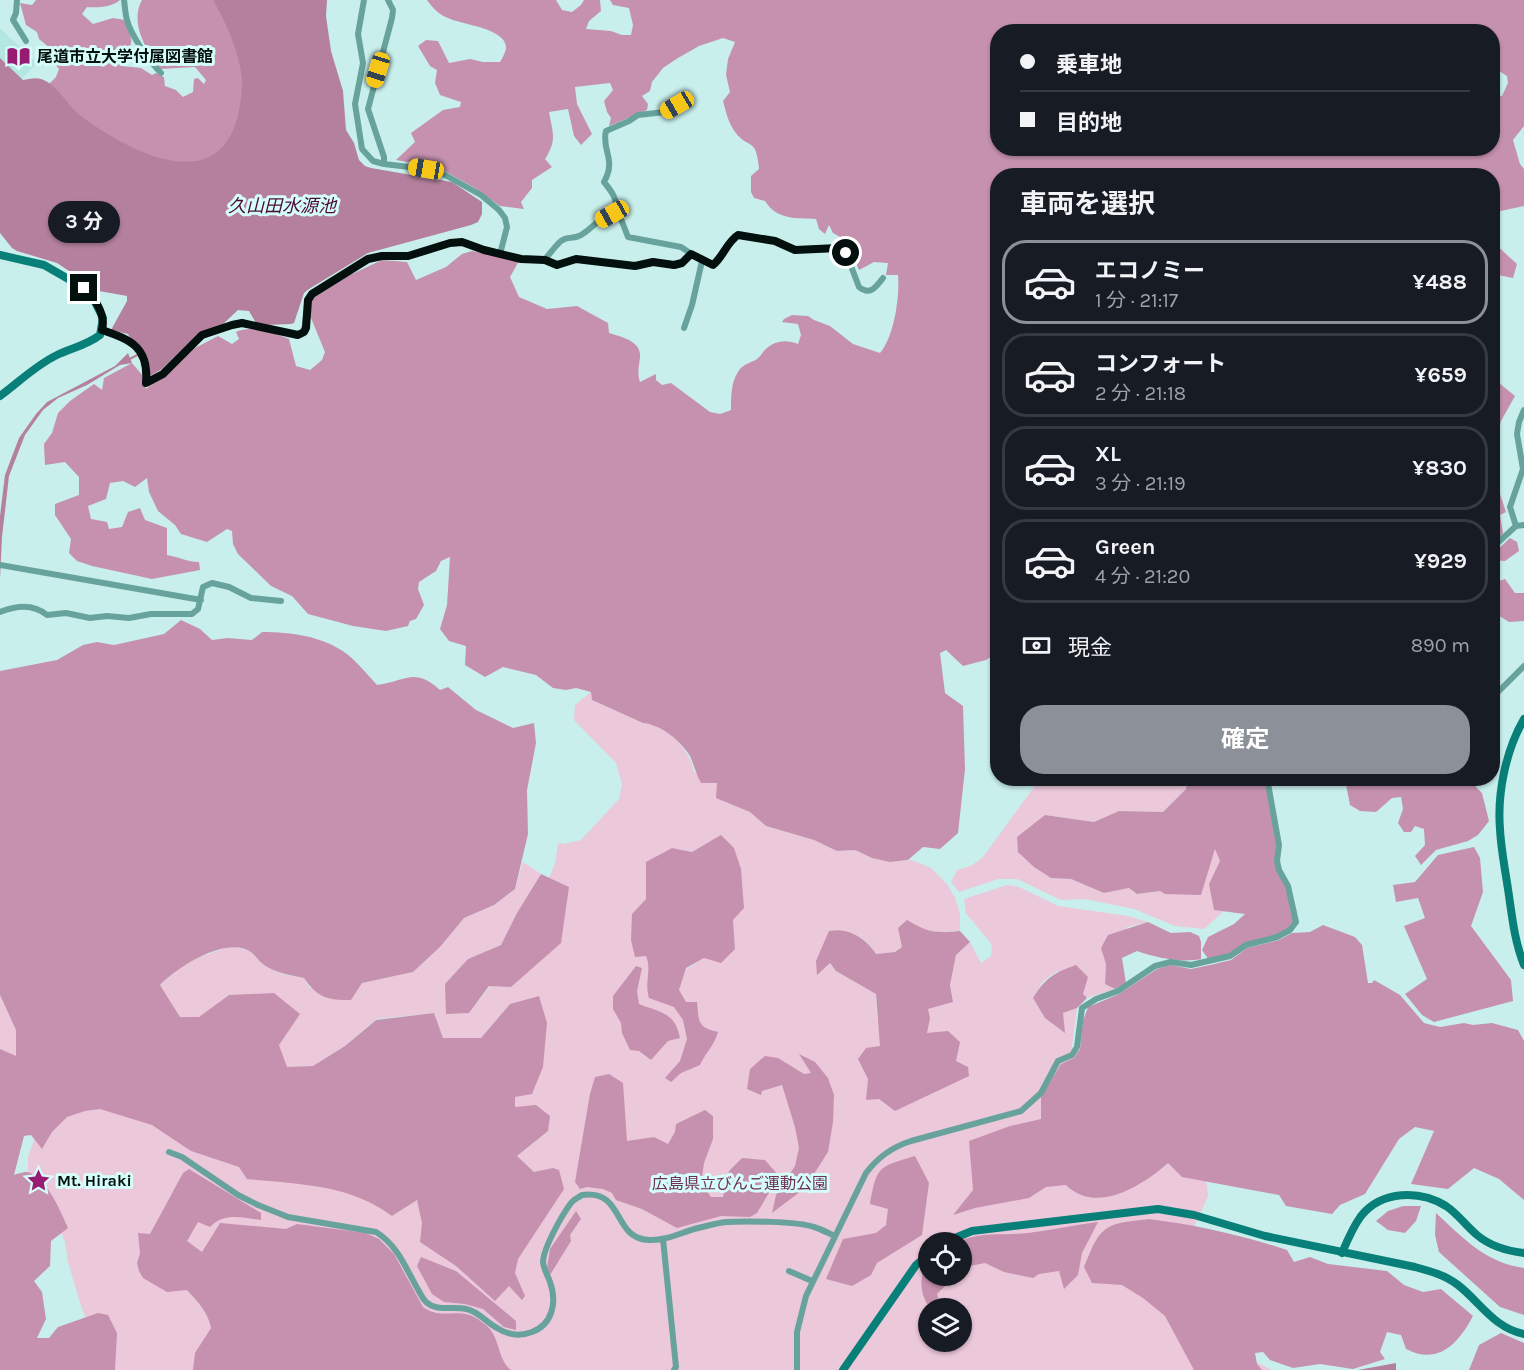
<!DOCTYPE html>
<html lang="ja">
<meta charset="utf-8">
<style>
body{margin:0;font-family:Karla,"Noto Sans JP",sans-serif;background:#20242c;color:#f1f3f6;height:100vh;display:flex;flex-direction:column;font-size:22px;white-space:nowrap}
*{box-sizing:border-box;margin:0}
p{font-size:20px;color:#9ea1a6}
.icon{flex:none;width:33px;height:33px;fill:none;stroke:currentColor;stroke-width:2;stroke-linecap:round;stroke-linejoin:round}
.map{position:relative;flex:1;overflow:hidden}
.details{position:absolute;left:990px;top:168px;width:510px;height:618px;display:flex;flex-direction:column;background:#171b24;border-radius:24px;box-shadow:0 2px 4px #0004}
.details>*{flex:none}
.hud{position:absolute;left:990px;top:24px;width:510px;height:132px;border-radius:24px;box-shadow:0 2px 4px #0004;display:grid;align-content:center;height:132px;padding:0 30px;background:#171b24}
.tools{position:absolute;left:918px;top:1232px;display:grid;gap:12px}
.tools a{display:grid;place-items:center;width:54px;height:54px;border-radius:50%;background:#171b24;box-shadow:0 2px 4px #0004;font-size:30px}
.end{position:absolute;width:27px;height:27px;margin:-14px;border:8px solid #03100e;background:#fff;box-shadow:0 0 0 3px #fff}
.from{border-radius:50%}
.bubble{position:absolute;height:42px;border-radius:21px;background:#171b24;box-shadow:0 2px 4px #0004;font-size:20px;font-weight:700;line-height:42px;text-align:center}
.car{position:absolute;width:18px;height:36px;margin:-18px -9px;border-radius:8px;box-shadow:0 0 4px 2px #0007;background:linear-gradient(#f5c518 24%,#345 0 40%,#f5c518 0 76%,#345 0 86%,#f5c518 0)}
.hud b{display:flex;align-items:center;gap:21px;height:57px;font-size:22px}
.hud b+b{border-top:2px solid #363941}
.hud i{width:15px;height:15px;background:#f1f3f6}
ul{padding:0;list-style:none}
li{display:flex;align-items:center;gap:18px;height:84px;margin:0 12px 9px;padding:0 18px;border:3px solid #363941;border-radius:24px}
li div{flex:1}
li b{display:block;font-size:22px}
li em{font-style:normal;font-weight:700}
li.active{border-color:#8c9099}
li>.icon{width:54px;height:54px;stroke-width:1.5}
h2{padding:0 30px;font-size:27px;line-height:72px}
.pay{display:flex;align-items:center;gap:15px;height:66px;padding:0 30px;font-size:22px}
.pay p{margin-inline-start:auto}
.primary-button{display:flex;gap:12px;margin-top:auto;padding:12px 30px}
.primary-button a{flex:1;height:69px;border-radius:24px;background:#8c9099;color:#fff;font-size:24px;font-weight:700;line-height:69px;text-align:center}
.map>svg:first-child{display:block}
</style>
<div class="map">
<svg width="1524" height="1370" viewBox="0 0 1524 1370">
<rect width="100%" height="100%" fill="#c8efeb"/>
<path fill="#b5e7e2" d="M0,28l37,35 -15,16 -22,-21z"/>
<path fill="#ebc8da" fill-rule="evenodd" d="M591,692l1,8 51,23c25,3 46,25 51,49l23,11v15l33,14 16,14 48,14 23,11 18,-1 17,8 18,4 22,-2 19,8 16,16 8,14 5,15v18l-20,1 -15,-2 -30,22 -19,2c-9,-17 -28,-26 -47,-23l-12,43 12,-11 7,8 40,23 1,25 53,-1 -3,-9 26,-7 -3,-17 6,-30 14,-13 11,21 10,-7 1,-11 -26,-32 -2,-14 43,-14 12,2 39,19 70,10 20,6 -21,5 -21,37 -1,20 10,5 -28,9 -30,-27 -14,10 -10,17 12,20 19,14 -1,-19 14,-5 -5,39 19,11 113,103 4,35 -17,38 53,122 28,14h-1167l-25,-67 -12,-41 -3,-20 -8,-20 -29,-41v-24l10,-29 52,-33 307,98 32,13 115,-36 -10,2 -17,-16 31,-25 -33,-23 -5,-104 -29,34h-38l-9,-25 -58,6 -31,27 -32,20 -27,1 -7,-22 -50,-50 -31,23 -18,-1 -20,-32 16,-15 24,-13 31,-11 19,5 13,14 19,9 22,4 6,10 52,-5 51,-11 27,-25 24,-29 30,-13 21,-16 8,-27 18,12 -24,39 -16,32 -33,14 1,54 100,-126 -20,-9 6,-14 3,-21 6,1 17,-4 38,-41 3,-15 -6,-21 -42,-43 1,-15zM721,836l12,84 2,29 -31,9 -19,12 -53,-56 14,-15 26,-51 20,4zM928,1242h34v33h-34zM928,1308h34v33h-34z
M1040,779h148l-2,10 -23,23 -44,-1 -25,11 -49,-7 6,63 20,1 33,14 25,-5 8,6 24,-3 54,-42 6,12 -11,23 4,26 10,1 -20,18 -29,-3 -41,-17 -49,-10 -24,1 -44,-21h-19l-39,13 -8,-10 6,-12 14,-4 12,-9z
M0,995l16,35v27l-16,-8z"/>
<path fill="#c691af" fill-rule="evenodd" d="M36,0h84c-8,7 -22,8 -33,7l-5,7 11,10 20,-6 12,2c6,18 12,23 -4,37l1,9 19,2 11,7 4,-2 8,4 1,9 11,4 7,7 10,-5 1,-13 4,-1 6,6 2,-4 -11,-13 -35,2c-13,-18 -31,-46 -18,-69h82l25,97 -15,37 -29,34 -85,-15 -82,-71 12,1 6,-6 3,-8 -6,-7 -2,-13 -12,-10 -2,-7 -11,-7 -6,-22 12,2z
M427,0h129l6,10 10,2 9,-7 3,-5h16l1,11 -12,10 -3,8 25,2 11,4h9l2,-10 -4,-17 -16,-3 -3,-5h914v126l-11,14 7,24 4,5v37l-28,6 -3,3 -1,-39h-494l-1,477 -11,7 -23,6 -17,-16 -6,3 5,40 18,13 2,63 -7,64 -18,16 -17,-2 -15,13 -18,2 -18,-4 -17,-8 -18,1 -23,-11 -48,-14 -16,-14 -34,-14 1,-15h-16c-5,-9 -7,-18 -11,-27 -10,-16 -29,-31 -47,-33l-51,-23 -1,-8 -15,-4 -10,2 -13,-2 -17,-13 -33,-8 -18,10 -20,-12 1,-19 -17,-5 -9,-12 7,-24 3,-48 -9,4 -5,10 -17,11 -1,7 6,16 -8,14 -6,2 -2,5 -22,5 -33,-5 -45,-12 -16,-18 -21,-10 -33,-32 -5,-10 -1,-13 -5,-2 -20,13 -26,-8 -6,-9 -17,-14 -9,-19 -2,-14 -12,9 -12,-6 -13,2 -4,16 -18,7 3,13 16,3 2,7 13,-2 6,-15 12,-4 5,12 22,8v27c12,2 20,7 32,7l1,8 -48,9 -60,-13 -15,-5 -8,-8 2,-14 -16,-24v-11l24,-9v-18l-14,-15 -20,3 -1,-21 8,-11 6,-20 12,-12 24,-17 8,6 2,-12 28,-15 11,13 3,13 49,-41 23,-12 14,8 7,-5 -3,-7c16,-7 36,0 53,7l7,27 14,4 12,-10 3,-8 -14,-34 -2,-17 39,-25 34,-16 25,2 9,18 30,-13 16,-13 10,-3 47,10 -9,16 9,20 28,12 30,-3 31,17 1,10c13,4 33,8 31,25 -1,8 -3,15 0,24l16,-8v6l6,5 9,-2 39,29 10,2 11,-4c0,-12 0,-28 7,-38 4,-8 13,-9 19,-13 4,-3 6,-8 10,-11 10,-8 20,-8 31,-4l3,-9 -3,-11 -16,-2 2,-3 8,-4 16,1 6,4 16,6 23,18 27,9c14,-16 20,-57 18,-78h-12l2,-12 -14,-1 -15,8 -7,-16 -1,-11 -18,-10 -4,-8 -4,9 -6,-5 -3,-10c-20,-1 -39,1 -51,-18l-11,-3 -3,-6v-16l8,-7c-3,-33 -9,-18 -24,-37 -7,-10 -9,-20 -12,-31l7,-9 -4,-17 2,-16 7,-17 -12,-4 -24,8 -21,12 -15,10 -11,14 -2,9 -8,5 6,8 -1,6 -38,16 2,-8 -4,-6 -3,-11 9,-11 -3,-7 -35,4 2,17 15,30 -11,11 -7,-9 -6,-27 -19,3c4,22 8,28 -4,47l7,8 -20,13v8l-11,14 3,7 -24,-3 -25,-18 -29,-16 -22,-7 -28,-5 19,-18 -4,-9 32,-23 17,-3 1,-5 -21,-7 -5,-12 2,-13 -7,-4 -12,-20 8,-6 12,1 11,22 21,-4 13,3h17c2,-3 5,-9 6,-13 2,-21 -44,-24 -58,-31 -10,-4 -15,-10 -21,-18zM998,32h494l1,35 14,9 1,7 -6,13 -10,2v50h-494z
M1493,242l24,22 -4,14 -20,-4z
M1493,378l22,18 -14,25 -8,28z
M1493,482l5,6 8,24 -6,3 3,18 -10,13z
M1510,538l7,4 2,9 -14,10 -12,-1v-6z
M1505,579l10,14h9v28l-15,1 -16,-10v-29z
M181,620l19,9 12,11 16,-2 24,2 10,-8c29,0 61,4 85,22 11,9 21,21 30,31 30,-4 37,-18 63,5l8,-3 28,23 37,18 21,-5 2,20 -9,47 1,44 -13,55 -21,16 -30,13 -24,29 -27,25 -51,11 -11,17c-24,0 -33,-2 -47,-22 -14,-3 -28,-5 -40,-13 -5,-3 -8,-9 -13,-13 -24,-17 -74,15 -91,33l20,32h19l30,-22 45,-2 26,21 -21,31 8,22 26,-1 32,-20 31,-26 58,-7 9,25h38l29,-34 29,-8 8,27 -4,44 -11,27 -17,3v10l21,-2 14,11 -2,15 -31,25 17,16 19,-4 6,2 5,19 -46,70 -3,14 10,23 -3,4 -13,-14 -14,15 -39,-35 -36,-24 2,-19 -5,-23 -25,16c-42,-32 -95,-32 -145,-37l-8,-12 -48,-16 -39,-26 -52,-16 -15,2 -18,6 -15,15 -10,17 -11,-14 -7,1 -10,39c3,-1 9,-3 13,-3 19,4 34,40 41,56l-17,13 -1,25 -16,15 8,11 4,27 -9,19h12l9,-11 40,-14 10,2 9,18 -2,37h-115v-321l16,7v-26l-16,-35v-324l57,-11 26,-15 14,-3 17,3 50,-11z
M1188,779h77l12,66 -1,16 10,25 9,36 -6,7 -60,26 -20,5 -7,-10 6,-13 26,-13 11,-10 -31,-4 -5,-26 11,-23 -5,-12 -14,46 -36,-1 -5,-3 -23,3 -8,-6 -25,5 -33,-14 -20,-1 -17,-11 -16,-15 -1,-15 28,-22 49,7 25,-11 44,1 23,-23z
M1345,779h128v5l9,9 7,28 -11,14 -10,6 -32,9 -15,15 -6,-9 10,-11 -1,-16 -9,-3 -4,6h-7l-6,-9 5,-14 -2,-12 -9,1 -16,14 -16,-1 -10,-6z
M721,835l13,13 7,21 3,39 -11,12 2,29 -14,14 -17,-5 -18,10 -7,22 7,12h11c2,20 0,25 21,30 -4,14 -12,20 -18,33l-19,8 -10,9 -6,-4 15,-17 7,-22 -4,-19 -9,-13 -25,-9c-5,-17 3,-28 -3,-42l-11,1 -4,-17 1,-26 14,-15v-37l26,-14 20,4z
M1474,847l6,11 3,34 -12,34 40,54 2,21 -79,21 -12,-7 -17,-21 22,-15 -23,-53 21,-8 -7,-20 -22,4 -3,-17 22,-3 23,-27z
M541,874l28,13 -8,56 -50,44 -22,-1 -20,27 -23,1 -1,-30 23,-25 33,-14 16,-32z
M907,920c22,13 28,13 53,11l10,11 -14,13 -6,30 3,17 -25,7 2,9 -3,15 21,-2 12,11 -4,19 12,6 1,9 -74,35 -16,-12 -13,1 2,-21 -10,-20 8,-11 14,-2 -4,-52 -40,-23 -6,-8 -13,12 -1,-14 13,-30c19,-4 37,7 47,23l19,-2 7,-5 -4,-19z
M1148,922l23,11 19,-1 9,4 2,6v17c-20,4 -44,-1 -64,-8l-15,7 4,25 -11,6 -10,-5 1,-20 -5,-16 7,-13z
M1323,925l32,12 7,8 6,38h4l2,-3 26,15 24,28 16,4 24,-4 9,2 19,-2 26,7 6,11v159l-25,-21 -25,-11 -26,21 -37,-5 23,-53 -19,-4 -16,12 -34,55 -25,11 -8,9 -46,-8 -7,-11 -97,-18 -14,-14c-26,23 -72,52 -102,22l-20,2 -17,11 -54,10 -22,7 20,-25 -4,-49 41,-15 31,-7v-22l20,-33 13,-6 6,-9 3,-28 5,-14 31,-13 38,-25 14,-4 20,4 19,-4 21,-5 16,-12 32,-8 13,-7 18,-1z
M1076,965l12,12 -5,17 4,4 -10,10 -14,5 2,20 -20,-15 -12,-20c13,-21 21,-25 43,-33z
M636,966l6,2 -5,23 2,13c22,9 36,8 41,34l-12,3 -17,19 -12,-9 -9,-1 -8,-17 -1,-10 -8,-14v-13z
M799,1054l16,8 13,16 6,17 -1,27 -5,30 -23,36 -33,25 4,-18 19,-29 4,-18 -4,-21 -13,-42 -20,6 -1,4 -14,-6 3,-20 15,-13 13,2 26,16 7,-1z
M609,1074l14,9 4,58 27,-4 14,7 7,-12 1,-8 29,-14 8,6v23l-9,24 -3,20 10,14h12l6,-26 13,-13 23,2 14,16 -22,37 -7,4 -29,-1 -44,12 -35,-19 -26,-9 -4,-7 -9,-4 -16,-2 -7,2 -5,-7 15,-88 5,-17z
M915,1156l14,27 -7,52 -45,28 -6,12 -19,11 -26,-7 17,-40 33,-6 10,-8 2,-16 -18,-5c7,-39 9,-37 45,-48z
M189,1169l72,44v7c-19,-2 -36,-8 -51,7l-12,-5 -11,19 15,11 18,-29 66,6 11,-5 69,9 13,6 15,15 29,53c19,14 34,-1 55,12 3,3 9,6 11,9 11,12 9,32 22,42h-318l2,-17 16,-25c-3,-16 -13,-26 -24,-38l-20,2 -24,-14 -4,-7 -2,-8 3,-10 -2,-20 12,1 33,-61z
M1403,1206h18l-5,15 -11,12 -17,-3 -12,-9 12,-10z
M576,1211l5,8 -11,16 1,6 -21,34 -3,-7 3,-19z
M1436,1213c27,25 50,50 88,55v47l-24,-8 -61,-55 -4,-17z
M1149,1219c47,6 93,16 138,31l7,12 16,-5 18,7 59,7 17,14 19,7 18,-3 32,27c-14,27 -35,50 -67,33l-5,-14 -14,-3 -7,20 5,7 -32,10 -33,-5 -27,4 -23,-8 -7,-8 -8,1 2,11 5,6h-68l-29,-54 -22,-18 -21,-13 -30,-2 -8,-16c5,-11 11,-31 22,-38 11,-8 30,-8 43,-10z
M1098,1222l-16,31 -4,22 -14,14 -5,-18 -20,3 -6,4 -29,-6 -19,-9 -20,4 -3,3v-28h-3c21,-11 46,-6 69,-9 23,-3 47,-8 70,-11z
M421,1257l35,14 60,50v9l-12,-3 -21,-18 -18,-5 -21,-2 -12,-8 -15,-28z
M928,1261v14h28l-19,19 1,3 -3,11 -6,-1c-10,-15 -10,-30 -1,-46z
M1501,1333l23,10v27h-55l10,-25z"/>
<path fill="#b4809d" d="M213,0h114l-1,16 5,35 12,40 3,39 8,13 5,17 6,6 6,2 81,14 30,20v12l-4,8 -7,3 -103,28 -59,36 -5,4 -10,30 -3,1 -26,1 -9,-2 -7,-12 -11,-1 -16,15 -24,9 -36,35 -12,7 -22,-42 -17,-4 16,-29v-5l-28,-5 -42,-28 -40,-12 -5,-3 -12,-15v-175l23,22c6,-1 12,-3 18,-1 17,6 26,26 40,37 61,45 155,87 161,-30 1,-26 -16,-64 -29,-86z
M128,353l4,10 -12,2 -33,20 -29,13 -15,12 -18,25 -16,41 -7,61 -2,42v-63l5,-41 14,-37 17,-24 11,-12 68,-36z
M1396,1363v7h-38z"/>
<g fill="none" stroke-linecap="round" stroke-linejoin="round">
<path stroke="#b4809d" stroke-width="2" d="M128,360l11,-6"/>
<path stroke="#68a29d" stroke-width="6" d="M17,0l-1,13 -3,7 13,21
M124,0c1,6 1,13 3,20 4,16 23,42 34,53
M364,0l-6,34 5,29 -8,41 7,45 11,12 11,3 42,5 19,6 36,20 18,15 6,8 2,9 -7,27
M384,164v-7l-16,-48 24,-91 1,-8 -5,-10
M616,214c2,-14 -3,-21 -12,-32 13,-23 -3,-32 2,-51l23,-10 9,-6 27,-3 24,-14
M545,259l12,6 19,-6 59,7 18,-4 21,3 8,-2 9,-9
M702,261l11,4c10,-8 14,-23 25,-30l37,6 20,9 43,-2 8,5 13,34c11,9 17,0 24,-9
M102,330c29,10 47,17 44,53
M146,383l17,-9 40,-39 29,-10 10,-2 56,12 6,-3 4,-32 4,-6 56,-35 14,-3h26l42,-13 12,-1 22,8 37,9h24c5,-5 10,-13 16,-18 6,-5 12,-2 18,-5 12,-5 21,-22 37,-22l5,5 7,18 53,10 21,14 -10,44 -8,23
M1516,526l-6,-19 13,-38 -6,-35 2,-12 5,-12
M1492,548l24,-22 8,-1
M0,565l201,35
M0,612c16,-6 32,-9 47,3l19,-2 24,5 17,-2 22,2 22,-4h41l6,-5 5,-22 9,-4 17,4 22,11 30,3
M1492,698l32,-32
M169,1152l13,5 56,38 20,10 30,12 88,15c20,12 29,34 40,54 3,5 6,12 10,16 11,10 26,4 40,7 12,2 20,13 31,19 11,7 22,9 35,4 21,-8 25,-30 18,-50 -2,-6 -7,-14 -7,-21 1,-14 19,-46 28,-58 3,-4 7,-5 11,-8 43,-6 30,44 67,45 17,1 33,-8 49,-12 9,-2 19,-5 28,-6 18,-1 71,-1 88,5 7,2 14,6 21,9
M663,1239l13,128 -2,3
M789,1271l23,10
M797,1370v-38l9,-36 60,-123c12,-16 26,-26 45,-32l110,-30 20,-18 17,-32 14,-6 5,-8 5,-39 14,-9 22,-8 37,-25 16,-4 20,3 39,-9 16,-11 31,-8 13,-7 6,-8 -8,-36 -9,-16 -2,-9 2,-16 -12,-67"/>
<path stroke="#097f79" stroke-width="8" d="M0,255l44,10 40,23 8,8 11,22 -3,17c-13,10 -28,13 -43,20 -21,10 -38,27 -57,41
M1524,719c-18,31 -27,74 -24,110 1,20 5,40 8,60 4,26 6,51 16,76
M945,1242l27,-11 186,-22 36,6 71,21 150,31c15,4 30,8 43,18 22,17 36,43 66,49
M1342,1253c5,-12 11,-26 19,-37 21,-26 59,-26 85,-10 12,8 20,20 31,29 13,11 30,16 47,18
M843,1370l73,-105 12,-10"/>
</g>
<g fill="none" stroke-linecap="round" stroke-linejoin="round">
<path stroke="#03100e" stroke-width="8" d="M84,288c11,11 22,26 18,42 29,10 47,17 44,53l17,-9 39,-39 30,-10 10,-2 56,12 6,-3 2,-4 2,-28 4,-6 56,-35 14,-3h26l42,-13 12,-1 22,8 37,9 24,1 12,5 19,-6 59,7 18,-4 21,3 8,-2 9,-9 22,11c10,-8 14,-23 25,-30l37,6 20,9 43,-2 8,5"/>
</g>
<defs>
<symbol id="library-bare" viewBox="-9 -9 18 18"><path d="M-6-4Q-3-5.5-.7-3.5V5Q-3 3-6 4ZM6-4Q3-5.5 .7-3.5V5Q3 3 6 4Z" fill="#991a71" stroke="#d5fdf9" stroke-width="2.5" paint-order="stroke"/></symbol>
<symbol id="sight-bare" viewBox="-9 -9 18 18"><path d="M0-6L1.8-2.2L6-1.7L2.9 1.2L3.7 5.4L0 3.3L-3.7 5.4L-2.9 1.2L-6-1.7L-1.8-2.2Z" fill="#991a71" stroke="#d5fdf9" stroke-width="2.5" paint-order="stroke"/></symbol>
</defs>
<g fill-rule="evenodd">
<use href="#library-bare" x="2" y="40" width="33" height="33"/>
<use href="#sight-bare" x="22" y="1164" width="33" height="33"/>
</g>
<g text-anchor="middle" stroke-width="6" stroke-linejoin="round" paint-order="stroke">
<g font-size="16" font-weight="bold" fill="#03100e" stroke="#d5fdf9" text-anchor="start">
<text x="37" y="62">尾道市立大学付属図書館</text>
<text x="57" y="1186">Mt. Hiraki</text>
</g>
<g font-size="16" fill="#702f57" stroke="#d5fdf9">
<text x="740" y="1189">広島県立びんご運動公園</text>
</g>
<g font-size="18" font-style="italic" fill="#4a0a35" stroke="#d5fdf9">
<text x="282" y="212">久山田水源池</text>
</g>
</g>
</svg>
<div class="tools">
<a><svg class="icon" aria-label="locate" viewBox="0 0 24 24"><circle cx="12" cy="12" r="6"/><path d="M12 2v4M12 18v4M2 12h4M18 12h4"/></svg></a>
<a><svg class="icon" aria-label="layers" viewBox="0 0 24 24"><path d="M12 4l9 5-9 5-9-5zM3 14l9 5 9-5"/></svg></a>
</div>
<i class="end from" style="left:846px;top:253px"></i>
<i class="end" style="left:84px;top:288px"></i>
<div class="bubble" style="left:48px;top:201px;width:72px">3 分</div>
<i class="car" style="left:378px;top:70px;rotate:197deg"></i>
<i class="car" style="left:677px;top:105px;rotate:240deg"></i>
<i class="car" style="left:426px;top:169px;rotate:279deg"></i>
<i class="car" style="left:612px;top:214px;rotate:241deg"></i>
<div class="hud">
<b><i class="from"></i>乗車地</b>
<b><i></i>目的地</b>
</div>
<section class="details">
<h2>車両を選択</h2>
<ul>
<li class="active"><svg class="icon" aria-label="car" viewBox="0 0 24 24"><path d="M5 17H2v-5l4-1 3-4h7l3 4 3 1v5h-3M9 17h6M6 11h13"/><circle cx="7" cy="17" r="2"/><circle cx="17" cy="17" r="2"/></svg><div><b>エコノミー</b><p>1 分 · 21:17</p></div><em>¥488</em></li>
<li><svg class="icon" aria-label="car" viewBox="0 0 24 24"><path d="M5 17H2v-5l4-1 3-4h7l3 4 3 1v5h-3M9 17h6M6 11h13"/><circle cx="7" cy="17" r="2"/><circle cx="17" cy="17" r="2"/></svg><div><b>コンフォート</b><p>2 分 · 21:18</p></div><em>¥659</em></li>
<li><svg class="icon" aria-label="car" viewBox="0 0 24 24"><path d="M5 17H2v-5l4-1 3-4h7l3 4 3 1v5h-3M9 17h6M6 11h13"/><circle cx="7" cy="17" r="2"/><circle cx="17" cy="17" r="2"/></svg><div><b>XL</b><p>3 分 · 21:19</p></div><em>¥830</em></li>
<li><svg class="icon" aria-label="car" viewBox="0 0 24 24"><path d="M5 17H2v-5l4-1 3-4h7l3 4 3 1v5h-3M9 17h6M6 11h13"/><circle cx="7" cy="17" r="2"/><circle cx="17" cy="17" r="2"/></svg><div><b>Green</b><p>4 分 · 21:20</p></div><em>¥929</em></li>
</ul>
<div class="pay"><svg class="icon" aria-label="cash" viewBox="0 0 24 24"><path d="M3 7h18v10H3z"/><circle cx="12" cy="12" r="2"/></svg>現金<p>890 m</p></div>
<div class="primary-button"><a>確定</a></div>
</section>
</div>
